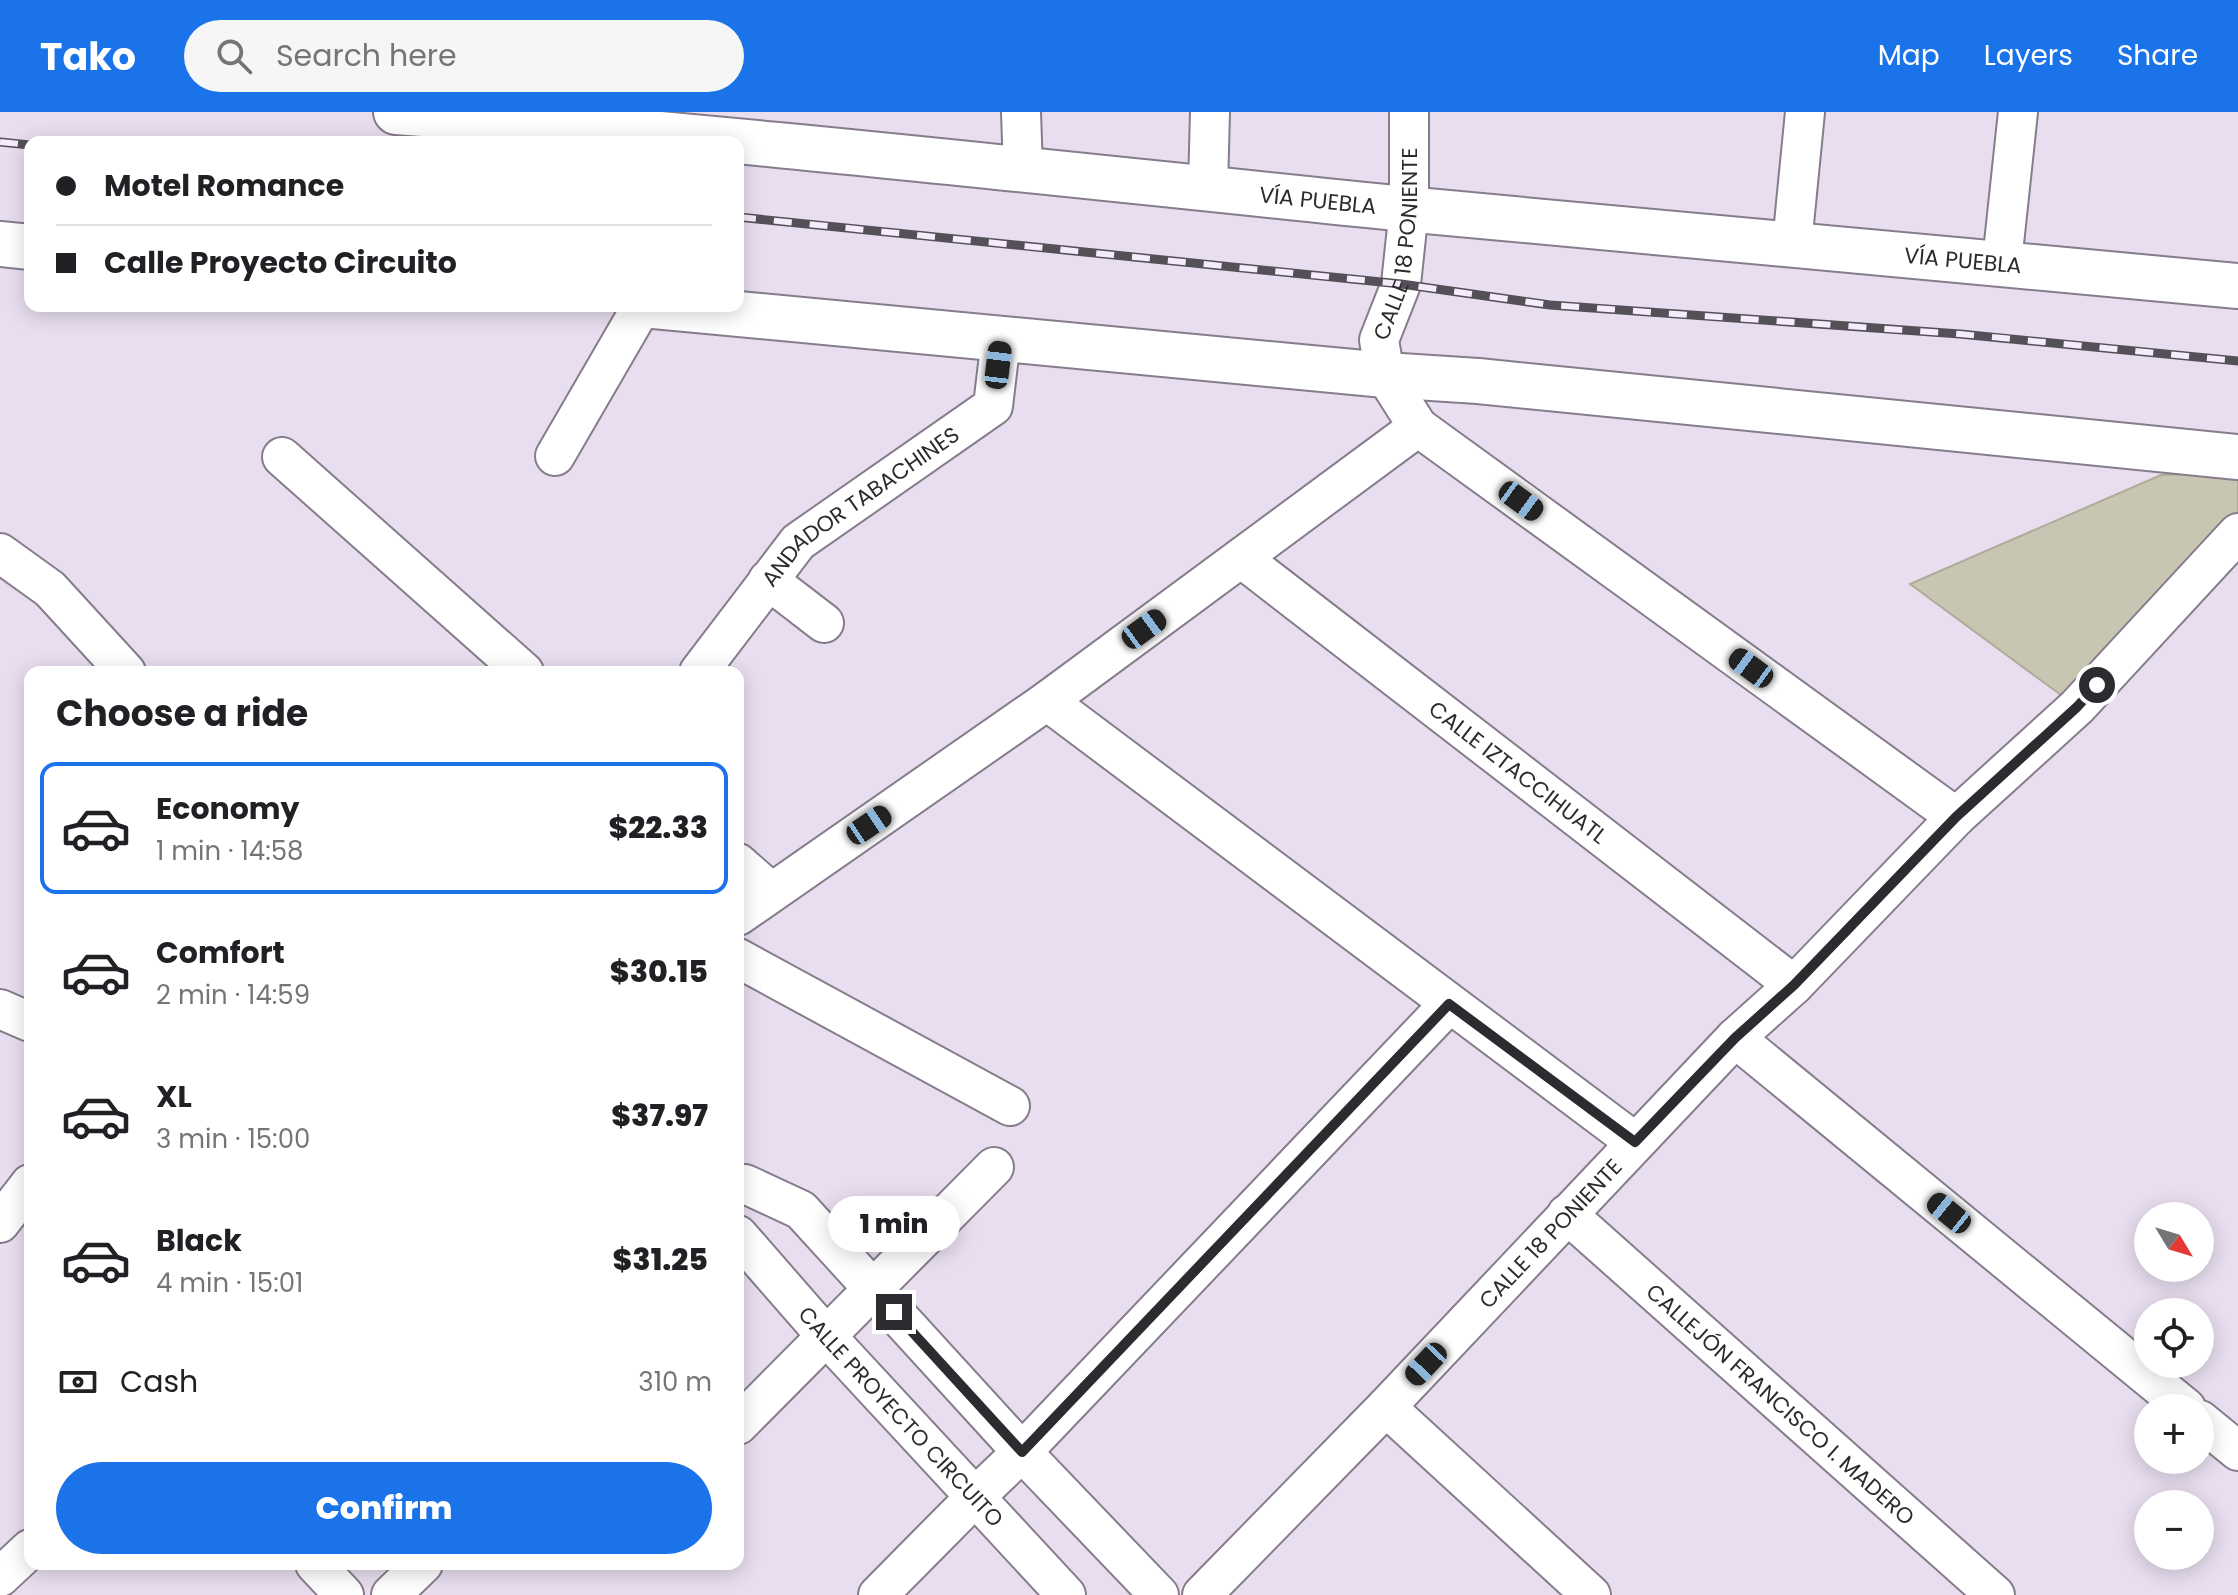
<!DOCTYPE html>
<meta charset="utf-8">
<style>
body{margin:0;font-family:Poppins,sans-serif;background:#f6f6f6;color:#202124;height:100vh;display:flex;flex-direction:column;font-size:30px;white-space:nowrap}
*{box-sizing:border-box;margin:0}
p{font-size:26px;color:#757577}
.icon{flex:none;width:44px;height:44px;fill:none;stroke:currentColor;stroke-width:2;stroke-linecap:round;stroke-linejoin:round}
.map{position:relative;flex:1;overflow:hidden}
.details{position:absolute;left:24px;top:554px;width:720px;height:904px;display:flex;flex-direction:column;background:#fff;border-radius:16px;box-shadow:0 4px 20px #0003}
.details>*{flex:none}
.guide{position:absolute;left:24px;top:24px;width:720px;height:176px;border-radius:16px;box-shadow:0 4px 20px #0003;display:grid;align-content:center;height:176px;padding:0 32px;background:#fff}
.needle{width:52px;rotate:128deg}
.fabs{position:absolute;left:2134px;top:1090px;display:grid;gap:16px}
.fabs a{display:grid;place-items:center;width:80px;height:80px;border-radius:50%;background:#fff;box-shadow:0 4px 20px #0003;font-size:40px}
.end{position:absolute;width:36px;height:36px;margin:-18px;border:10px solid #2d2a30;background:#fff;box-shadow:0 0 0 4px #fff}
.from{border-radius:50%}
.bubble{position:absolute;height:56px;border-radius:28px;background:#fff;box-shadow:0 4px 20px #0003;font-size:26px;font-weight:800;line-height:56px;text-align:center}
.car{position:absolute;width:24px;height:48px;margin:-24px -12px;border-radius:10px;box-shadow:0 0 6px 2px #0007;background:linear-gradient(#222 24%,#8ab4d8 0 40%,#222 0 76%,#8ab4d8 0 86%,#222 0)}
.guide b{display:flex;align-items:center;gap:28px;height:76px;font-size:30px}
.guide b+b{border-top:2px solid #e0e0e0}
.guide i{width:20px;height:20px;background:#202124}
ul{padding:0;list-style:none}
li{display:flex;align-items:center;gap:24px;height:132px;margin:0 16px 12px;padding:0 16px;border:4px solid transparent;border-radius:16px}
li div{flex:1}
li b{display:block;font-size:30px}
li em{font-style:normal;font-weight:800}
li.on{border-color:#1a73e8}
li>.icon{width:72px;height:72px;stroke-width:1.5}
h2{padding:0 32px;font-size:36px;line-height:96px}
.pay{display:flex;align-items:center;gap:20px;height:88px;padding:0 32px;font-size:30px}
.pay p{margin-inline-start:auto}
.button{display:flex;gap:16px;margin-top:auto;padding:16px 32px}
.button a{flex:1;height:92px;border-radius:48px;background:#1a73e8;color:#fff;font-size:32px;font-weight:800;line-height:92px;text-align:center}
header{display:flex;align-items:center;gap:48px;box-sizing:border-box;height:112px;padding:0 40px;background:#1a73e8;color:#fff}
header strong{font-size:38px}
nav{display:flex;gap:44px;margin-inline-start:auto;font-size:28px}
.search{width:560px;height:72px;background:#f6f6f6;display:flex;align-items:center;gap:20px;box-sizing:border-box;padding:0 28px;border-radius:44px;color:#757577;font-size:30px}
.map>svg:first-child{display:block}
</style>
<header>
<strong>Tako</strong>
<div class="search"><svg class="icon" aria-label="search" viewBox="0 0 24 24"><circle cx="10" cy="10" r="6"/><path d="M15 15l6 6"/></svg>Search here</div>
<nav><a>Map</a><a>Layers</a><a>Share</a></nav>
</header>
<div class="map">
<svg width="2238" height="1483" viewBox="0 0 2238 1483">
<rect width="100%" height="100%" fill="#e8def0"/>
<path fill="#c8c6b2" stroke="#aeac99" stroke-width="2" d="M2238,360v50l-173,176 -155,-114 251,-109z"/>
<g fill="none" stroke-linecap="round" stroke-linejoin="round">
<defs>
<g id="street">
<path d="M1021,0l2,57"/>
<path d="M1208,76l2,-76"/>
<path d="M1792,132l13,-132"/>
<path d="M2002,150l16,-150"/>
<path d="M1418,315l538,390"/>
<path d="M555,344l87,-150"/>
<path d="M282,345l242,215"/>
<path d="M0,441l50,36 76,83"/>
<path id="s1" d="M1241,446l553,427"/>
<path d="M768,468l56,43"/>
<path id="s2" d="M699,560l99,-130 195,-136 8,-67"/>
<path d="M1047,589l588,441"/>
<path d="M738,751l33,29"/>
<path id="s3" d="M738,804l309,-215 371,-274 -33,-52 -6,-35 22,-56 8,-75v-97"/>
<path d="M738,846l272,148"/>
<path d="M0,897l30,13"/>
<path d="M1735,926l451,370"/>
<path d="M738,1073l7,-1 56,26 221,242 137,143"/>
<path id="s4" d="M1567,1102l428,381"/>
<path d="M0,1111l30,-39"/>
<path id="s5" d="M738,1123l89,102 239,258"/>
<path d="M1386,1295l205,188"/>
<path d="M2200,1308l38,31"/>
<path d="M738,1313l256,-258"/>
<path d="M315,1452l29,31"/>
<path d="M0,1465l30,-28"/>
<path d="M391,1483l32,-31"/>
<path d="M878,1483l97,-98 47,-45 427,-448"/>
<path id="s6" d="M1202,1483l184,-188 349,-369 59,-53 162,-168 121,-110 161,-174"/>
</g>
<g id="secondary">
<path id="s7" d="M396,0c337,25 673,63 1009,97 277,28 555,49 833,77"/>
<path d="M0,132l30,3"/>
<path d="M654,194l731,69 93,6 760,76"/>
</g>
</defs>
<use href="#street" stroke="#857c8c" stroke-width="42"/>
<use href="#secondary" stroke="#857c8c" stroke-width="48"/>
<use href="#street" stroke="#fff" stroke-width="38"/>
<use href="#secondary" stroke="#fff" stroke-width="44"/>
<defs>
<path id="rail" d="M0,30l30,3
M738,105l663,67 149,21 410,29 278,27"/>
</defs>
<use href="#rail" stroke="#545058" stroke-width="9"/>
<use href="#rail" stroke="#f5ebfd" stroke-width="6" stroke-dasharray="18" stroke-linecap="butt"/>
</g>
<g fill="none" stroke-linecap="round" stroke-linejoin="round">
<path stroke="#2d2a30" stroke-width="10" d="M894,1200l128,140 427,-448 186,138 100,-104 59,-53 162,-168 121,-110 20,-22"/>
</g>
<g text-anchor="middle" stroke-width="8" stroke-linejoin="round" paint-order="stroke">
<g font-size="22" fill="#2d2a30" stroke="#f5ebfd">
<text dy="8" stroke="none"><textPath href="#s7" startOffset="926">VÍA PUEBLA</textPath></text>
<text dy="8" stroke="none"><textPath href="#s3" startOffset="1034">CALLE 18 PONIENTE</textPath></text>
<text dy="8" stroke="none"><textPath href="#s7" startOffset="1574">VÍA PUEBLA</textPath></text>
<text dy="8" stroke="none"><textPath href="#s2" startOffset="234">ANDADOR TABACHINES</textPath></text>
<text dy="8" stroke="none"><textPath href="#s1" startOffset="350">CALLE IZTACCIHUATL</textPath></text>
<text dy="8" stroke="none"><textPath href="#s6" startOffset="502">CALLE 18 PONIENTE</textPath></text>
<text dy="8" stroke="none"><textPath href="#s4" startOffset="286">CALLEJÓN FRANCISCO I. MADERO</textPath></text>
<text dy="8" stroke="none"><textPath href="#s5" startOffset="244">CALLE PROYECTO CIRCUITO</textPath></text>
</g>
</g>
</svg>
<div class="fabs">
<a><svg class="needle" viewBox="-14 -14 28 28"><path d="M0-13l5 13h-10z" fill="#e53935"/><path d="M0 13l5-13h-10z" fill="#757577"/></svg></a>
<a><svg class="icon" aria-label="locate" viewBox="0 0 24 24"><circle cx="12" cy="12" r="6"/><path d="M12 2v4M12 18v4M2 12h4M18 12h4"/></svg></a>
<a>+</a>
<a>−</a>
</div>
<i class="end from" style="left:2097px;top:573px"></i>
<i class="end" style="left:894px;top:1200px"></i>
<div class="bubble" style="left:828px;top:1084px;width:132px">1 min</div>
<i class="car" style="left:998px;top:253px;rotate:7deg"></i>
<i class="car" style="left:1521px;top:389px;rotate:126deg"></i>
<i class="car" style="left:1144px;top:517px;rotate:54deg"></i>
<i class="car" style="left:1751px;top:556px;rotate:306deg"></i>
<i class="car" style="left:869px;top:713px;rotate:56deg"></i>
<i class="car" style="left:1949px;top:1101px;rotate:309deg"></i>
<i class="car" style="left:1426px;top:1252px;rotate:223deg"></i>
<div class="guide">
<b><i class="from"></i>Motel Romance</b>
<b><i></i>Calle Proyecto Circuito</b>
</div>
<section class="details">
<h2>Choose a ride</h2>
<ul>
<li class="on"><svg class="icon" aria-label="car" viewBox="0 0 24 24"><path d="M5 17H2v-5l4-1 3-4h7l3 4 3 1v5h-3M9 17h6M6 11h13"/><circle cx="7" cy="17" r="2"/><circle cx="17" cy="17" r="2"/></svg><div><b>Economy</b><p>1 min · 14:58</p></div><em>$22.33</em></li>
<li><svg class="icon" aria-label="car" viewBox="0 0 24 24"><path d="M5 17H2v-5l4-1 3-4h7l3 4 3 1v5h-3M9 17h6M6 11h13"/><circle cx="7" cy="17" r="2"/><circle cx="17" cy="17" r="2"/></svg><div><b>Comfort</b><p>2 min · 14:59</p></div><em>$30.15</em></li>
<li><svg class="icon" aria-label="car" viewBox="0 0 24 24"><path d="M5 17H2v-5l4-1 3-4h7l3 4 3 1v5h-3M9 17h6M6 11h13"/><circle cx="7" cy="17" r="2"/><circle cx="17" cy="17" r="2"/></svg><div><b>XL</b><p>3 min · 15:00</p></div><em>$37.97</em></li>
<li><svg class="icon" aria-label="car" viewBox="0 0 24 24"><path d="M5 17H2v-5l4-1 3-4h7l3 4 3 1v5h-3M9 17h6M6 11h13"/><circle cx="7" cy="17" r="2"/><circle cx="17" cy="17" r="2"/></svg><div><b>Black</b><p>4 min · 15:01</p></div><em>$31.25</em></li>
</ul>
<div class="pay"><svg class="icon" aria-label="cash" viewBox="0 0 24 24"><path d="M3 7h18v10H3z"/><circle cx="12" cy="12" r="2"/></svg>Cash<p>310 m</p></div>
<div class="button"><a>Confirm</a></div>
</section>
</div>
